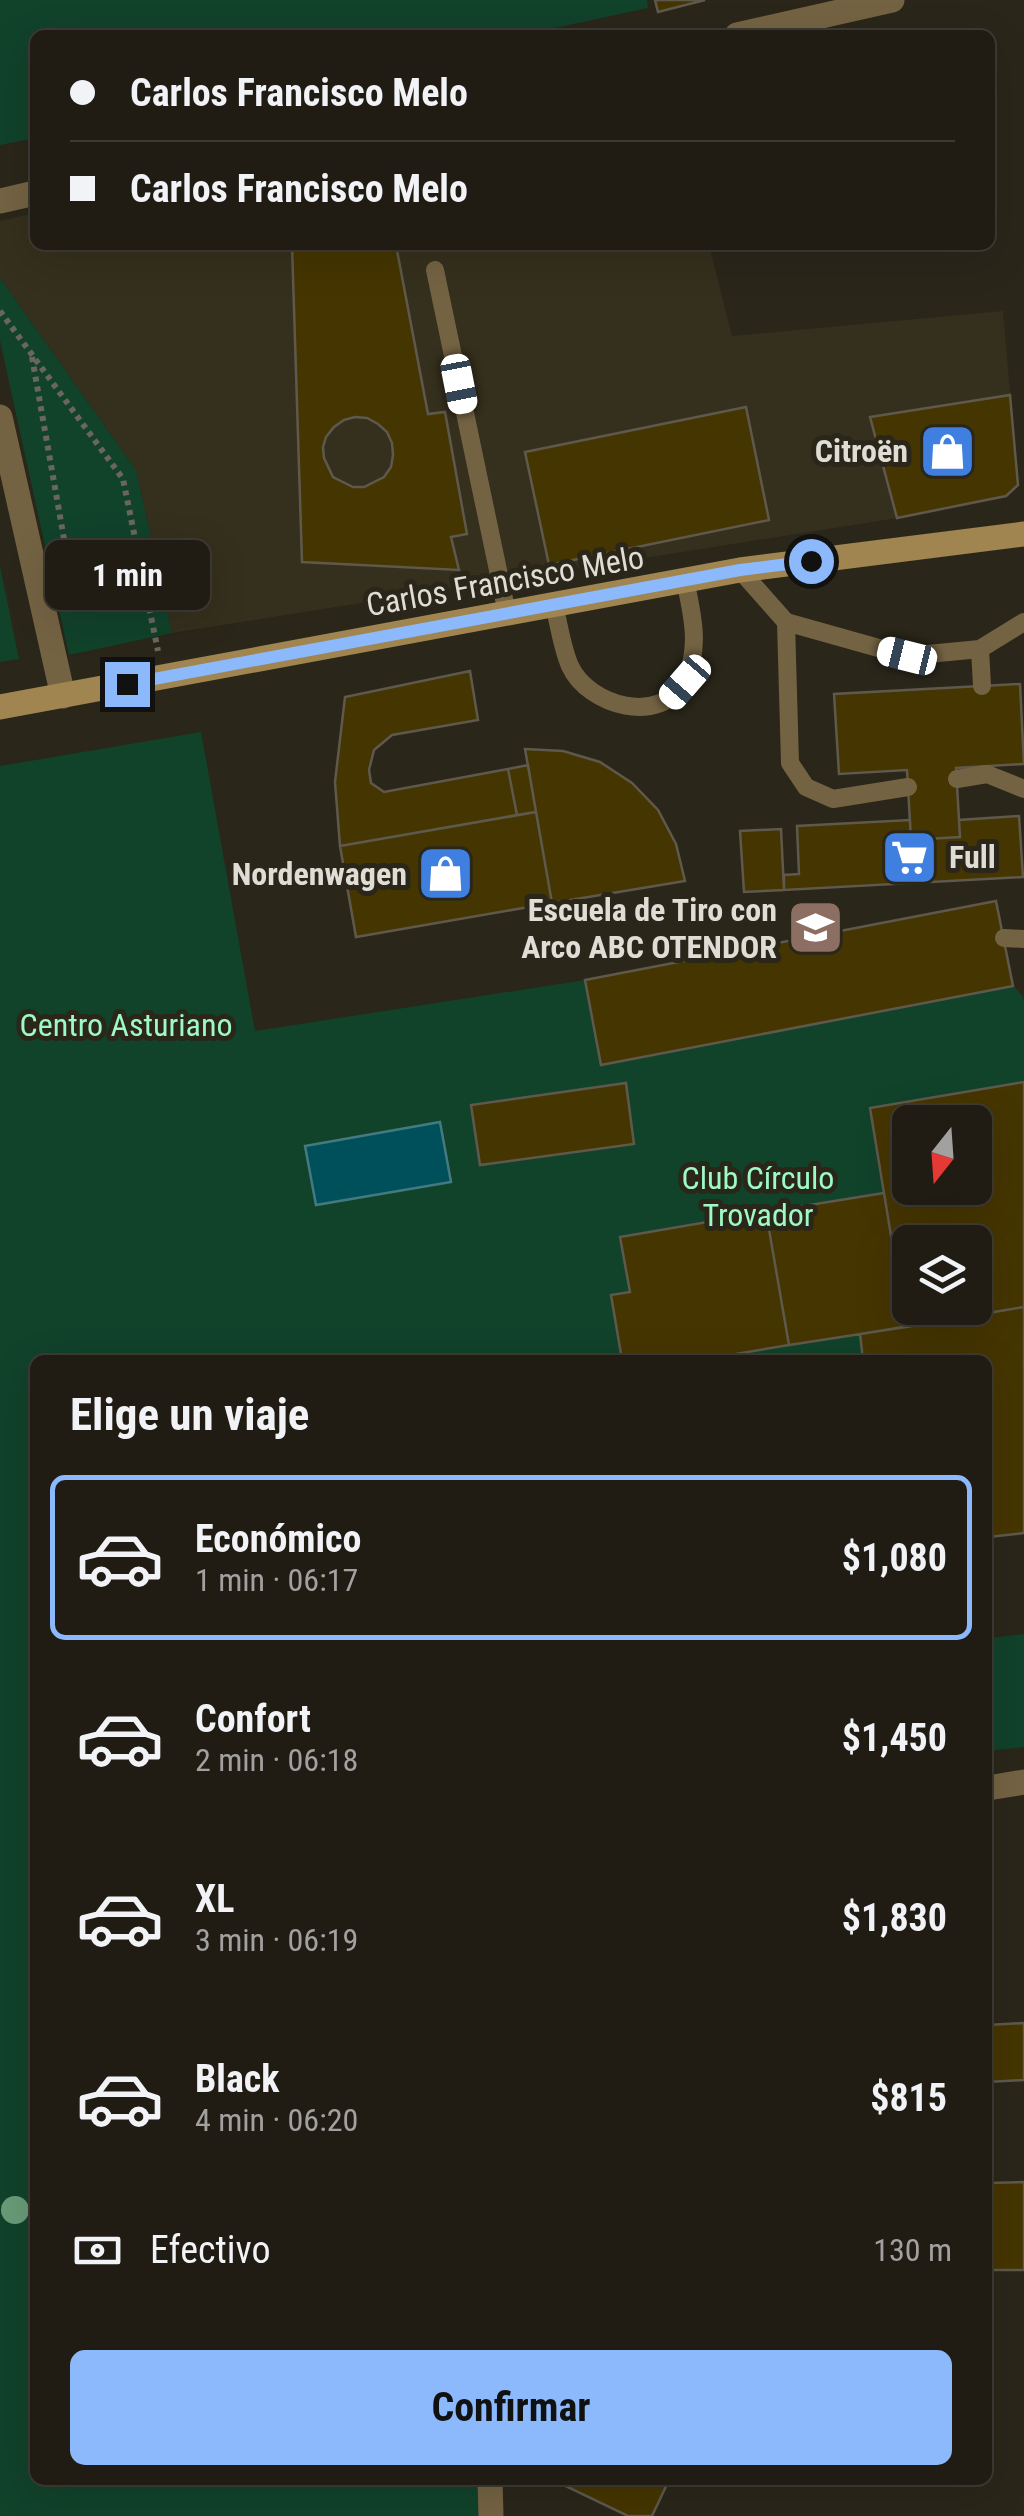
<!DOCTYPE html>
<html lang="es">
<meta charset="utf-8">
<style>
body{margin:0;font-family:"Roboto Condensed",sans-serif;background:#2d2922;color:#f1f3f6;height:100vh;display:flex;flex-direction:column;font-size:38px;white-space:nowrap}
*{box-sizing:border-box;margin:0}
p{font-size:32px;color:#a2a1a0}
.icon{flex:none;width:55px;height:55px;fill:none;stroke:currentColor;stroke-width:2;stroke-linecap:round;stroke-linejoin:round}
.map{position:relative;flex:1;overflow:hidden}
.panel{position:absolute;left:30px;top:1355px;width:962px;height:1130px;display:flex;flex-direction:column;background:#201c14;border-radius:15px;box-shadow:0 10px 40px #0002,0 0 0 2px #3d3a34}
.panel>*{flex:none}
.banner{position:absolute;left:30px;top:30px;width:965px;height:220px;border-radius:15px;box-shadow:0 10px 40px #0002,0 0 0 2px #3d3a34;display:grid;align-content:center;height:220px;padding:0 40px;background:#201c14}
.needle{width:65px;rotate:197deg}
.buttons{position:absolute;left:892px;top:1105px;display:grid;gap:20px}
.buttons a{display:grid;place-items:center;width:100px;height:100px;border-radius:15px;background:#201c14;box-shadow:0 10px 40px #0002,0 0 0 2px #3d3a34;font-size:50px}
.end{position:absolute;width:45px;height:45px;margin:-22px;border:12px solid #8cb9fc;background:#111;box-shadow:0 0 0 5px #111}
.from{border-radius:50%}
.bubble{position:absolute;height:70px;border-radius:15px;background:#201c14;box-shadow:0 10px 40px #0002,0 0 0 2px #3d3a34;font-size:32px;font-weight:700;line-height:70px;text-align:center}
.car{position:absolute;width:30px;height:60px;margin:-30px -15px;border-radius:12px;box-shadow:0 0 8px 2px #0007;background:linear-gradient(#fff 24%,#345 0 40%,#fff 0 76%,#345 0 86%,#fff 0)}
.banner b{display:flex;align-items:center;gap:35px;height:95px;font-size:38px}
.banner b+b{border-top:2px solid #3d3a34}
.banner i{width:25px;height:25px;background:#f1f3f6}
ul{padding:0;list-style:none}
li{display:flex;align-items:center;gap:30px;height:165px;margin:0 20px 15px;padding:0 20px;border:5px solid transparent;border-radius:15px}
li div{flex:1}
li b{display:block;font-size:38px}
li em{font-style:normal;font-weight:700}
li.active{border-color:#8cb9fc}
li>.icon{width:90px;height:90px;stroke-width:1.5}
h2{padding:0 40px;font-size:45px;line-height:120px}
.pay{display:flex;align-items:center;gap:25px;height:110px;padding:0 40px;font-size:38px}
.pay p{margin-inline-start:auto}
.primary-button{display:flex;gap:20px;margin-top:auto;padding:20px 40px}
.primary-button a{flex:1;height:115px;border-radius:15px;background:#8cb9fc;color:#111;font-size:40px;font-weight:700;line-height:115px;text-align:center}
.map>svg:first-child{display:block}
</style>
<div class="map">
<svg width="1024" height="2516" viewBox="0 0 1024 2516">
<rect width="100%" height="100%" fill="#2a261a"/>
<path fill="#352f1d" d="M35,213v32h674l23,91 271,-25 15,174 -12,11 -109,22 -725,115 -36,-163 -136,-192v-57z"/>
<path fill="#11422a" fill-rule="evenodd" d="M0,0h647l1,8 -126,27h-487v103l-35,7z
M0,278l136,192 36,163 -103,22 -69,-314z
M0,566l19,93 -19,3z
M201,732l54,299 330,-51 411,-79 17,84 10,12 1,5v531l-36,4v-177h-953v1120h458l1,36h-494v-1750zM910,1122h65v66h-65zM910,1242h65v66h-65z
M1024,1634v113l-36,4v-113z"/>
<path fill="#00505b" stroke="#437a80" stroke-width="2.5" d="M440,1122l11,60 -135,23 -11,-59z"/>
<path fill="#453500" stroke="#5e594c" stroke-width="2.5" fill-rule="evenodd" d="M655,0h50l-47,12z
M292,245h104l32,169 17,-2 22,122 -16,3 8,33 -157,-8zM355,417l12,1 11,6 9,8 5,11 1,12 -2,12 -7,10 -20,10h-11l-20,-10 -9,-19 -1,-11 3,-10 8,-10 10,-7z
M1010,395l8,90 -12,11 -109,22 -27,-101z
M746,407l23,113 -220,45 -24,-113z
M470,671l8,49 -86,15 -18,15 -5,20 2,13 13,9 124,-23 9,46 -177,31 -5,-64 10,-85z
M1020,684l4,80 -68,4 4,69 -49,3 -4,-70 -68,4 -5,-80z
M525,749l38,2 37,11 32,21 26,27 18,34 9,37 -133,22z
M528,765l8,47 -19,3 -9,-46z
M536,812l16,91 -196,34 -16,-91z
M1019,816l4,61 -239,13v-15l15,-1 -2,-48 113,-6 1,20 49,-3 -1,-17z
M781,829l3,61 -40,2 -4,-61z
M996,901l17,85 -412,79 -16,-85z
M1024,1082v225l-118,20 -36,-219zM910,1122h65v66h-65zM910,1242h65v66h-65z
M626,1083l8,61 -154,21 -9,-60z
M884,1193l22,134 -117,18 -23,-133z
M766,1212l23,133 -89,15h-78l-11,-65 19,-3 -10,-55z
M1024,1307v226l-36,4v-177h-125l-3,-26z
M1024,2023v57l-36,2v-57z
M1024,2182v88h-32l-3,-87z
M559,2480h110l-17,36h-24l-71,-34z"/>
<g fill="none" stroke-linecap="round" stroke-linejoin="round">
<path stroke="#6a665c" stroke-width="6" stroke-dasharray="5 5" stroke-linecap="butt" d="M0,311l123,168 35,172
M32,357l35,199"/>
<path stroke="#746343" stroke-width="18" d="M435,270l72,343
M740,570l46,52 121,34 73,-7 44,-27
M554,605c5,19 8,43 16,61 18,40 92,61 115,14 16,-32 7,-67 0,-100
M786,622l4,141 16,24 27,12 75,-12
M980,649l2,37
M957,779l30,-5 37,15
M1004,938l20,1"/>
<path stroke="#746343" stroke-width="25" d="M737,35l155,-35
M0,201l35,-8
M0,417l63,279
M988,1788l36,-6
M490,2480l1,36"/>
<path stroke="#a08550" stroke-width="25" d="M0,707l740,-137 284,-36"/>
</g>
<circle fill="#699b78" cx="15" cy="2210" r="14"/>
<g fill="none" stroke-linecap="round" stroke-linejoin="round">
<path stroke="#8cb9fc" stroke-width="12" d="M127,684l613,-114 71,-9"/>
</g>
<defs>
<symbol id="shop-square" viewBox="-11 -11 22 22"><rect x="-9" y="-9" width="18" height="18" rx="4" fill="#3f7fe0" stroke="#2a261a"/><path d="M-5-2.5h2.3a2.7 3.5 0 0 1 5.4 0H5L5.5 6h-11ZM-1.5-2.5h3a1.5 2.3 0 0 0-3 0Z" fill="#fff"/></symbol>
<symbol id="supermarket-square" viewBox="-11 -11 22 22"><rect x="-9" y="-9" width="18" height="18" rx="4" fill="#3f7fe0" stroke="#2a261a"/><path d="M-6-5.5h2.5l.6 2H6L4.5 2H-2.5L-4.4-4H-6ZM-1.5 3.2a1.3 1.3 0 1 0 .1 0ZM3 3.2a1.3 1.3 0 1 0 .1 0Z" fill="#fff"/></symbol>
<symbol id="school-square" viewBox="-11 -11 22 22"><rect x="-9" y="-9" width="18" height="18" rx="4" fill="#8d6e63" stroke="#2a261a"/><path d="M0-5L7-2L0 1L-7-2ZM-4 1L0 2.5L4 1V4Q0 6-4 4Z" fill="#fff"/></symbol>
</defs>
<g fill-rule="evenodd">
<use href="#shop-square" x="916" y="420" width="63" height="63"/>
<use href="#supermarket-square" x="878" y="826" width="63" height="63"/>
<use href="#shop-square" x="414" y="842" width="63" height="63"/>
<use href="#school-square" x="784" y="896" width="63" height="63"/>
</g>
<g text-anchor="middle" stroke-width="10" stroke-linejoin="round" paint-order="stroke">
<g font-size="32" font-weight="bold" fill="#e0ddd6" stroke="#2a261a" text-anchor="end">
<text x="908" y="462">Citroën</text>
<text x="949" y="868" text-anchor="start">Full</text>
<text x="407" y="885">Nordenwagen</text>
<text x="777" y="921">Escuela de Tiro con<tspan x="777" dy="37">Arco ABC OTENDOR</tspan></text>
</g>
<g font-size="32" fill="#e0ddd6" stroke="#2a261a">
<text transform="translate(505 581) rotate(-10)" y="11">Carlos Francisco Melo</text>
</g>
<g font-size="32" fill="#9dfac5" stroke="#2a261a">
<text x="126" y="1036">Centro Asturiano</text>
<text x="758" y="1189">Club Círculo<tspan x="758" dy="37">Trovador</tspan></text>
</g>
</g>
</svg>
<div class="buttons">
<a><svg class="needle" viewBox="-14 -14 28 28"><path d="M0-13l5 13h-10z" fill="#e53935"/><path d="M0 13l5-13h-10z" fill="#a2a1a0"/></svg></a>
<a><svg class="icon" aria-label="layers" viewBox="0 0 24 24"><path d="M12 4l9 5-9 5-9-5zM3 14l9 5 9-5"/></svg></a>
</div>
<i class="end from" style="left:811px;top:561px"></i>
<i class="end" style="left:127px;top:684px"></i>
<div class="bubble" style="left:45px;top:540px;width:165px">1 min</div>
<i class="car" style="left:459px;top:384px;rotate:169deg"></i>
<i class="car" style="left:907px;top:656px;rotate:284deg"></i>
<i class="car" style="left:685px;top:682px;rotate:221deg"></i>
<div class="banner">
<b><i class="from"></i>Carlos Francisco Melo</b>
<b><i></i>Carlos Francisco Melo</b>
</div>
<section class="panel">
<h2>Elige un viaje</h2>
<ul>
<li class="active"><svg class="icon" aria-label="car" viewBox="0 0 24 24"><path d="M5 17H2v-5l4-1 3-4h7l3 4 3 1v5h-3M9 17h6M6 11h13"/><circle cx="7" cy="17" r="2"/><circle cx="17" cy="17" r="2"/></svg><div><b>Económico</b><p>1 min · 06:17</p></div><em>$1,080</em></li>
<li><svg class="icon" aria-label="car" viewBox="0 0 24 24"><path d="M5 17H2v-5l4-1 3-4h7l3 4 3 1v5h-3M9 17h6M6 11h13"/><circle cx="7" cy="17" r="2"/><circle cx="17" cy="17" r="2"/></svg><div><b>Confort</b><p>2 min · 06:18</p></div><em>$1,450</em></li>
<li><svg class="icon" aria-label="car" viewBox="0 0 24 24"><path d="M5 17H2v-5l4-1 3-4h7l3 4 3 1v5h-3M9 17h6M6 11h13"/><circle cx="7" cy="17" r="2"/><circle cx="17" cy="17" r="2"/></svg><div><b>XL</b><p>3 min · 06:19</p></div><em>$1,830</em></li>
<li><svg class="icon" aria-label="car" viewBox="0 0 24 24"><path d="M5 17H2v-5l4-1 3-4h7l3 4 3 1v5h-3M9 17h6M6 11h13"/><circle cx="7" cy="17" r="2"/><circle cx="17" cy="17" r="2"/></svg><div><b>Black</b><p>4 min · 06:20</p></div><em>$815</em></li>
</ul>
<div class="pay"><svg class="icon" aria-label="cash" viewBox="0 0 24 24"><path d="M3 7h18v10H3z"/><circle cx="12" cy="12" r="2"/></svg>Efectivo<p>130 m</p></div>
<div class="primary-button"><a>Confirmar</a></div>
</section>
</div>
